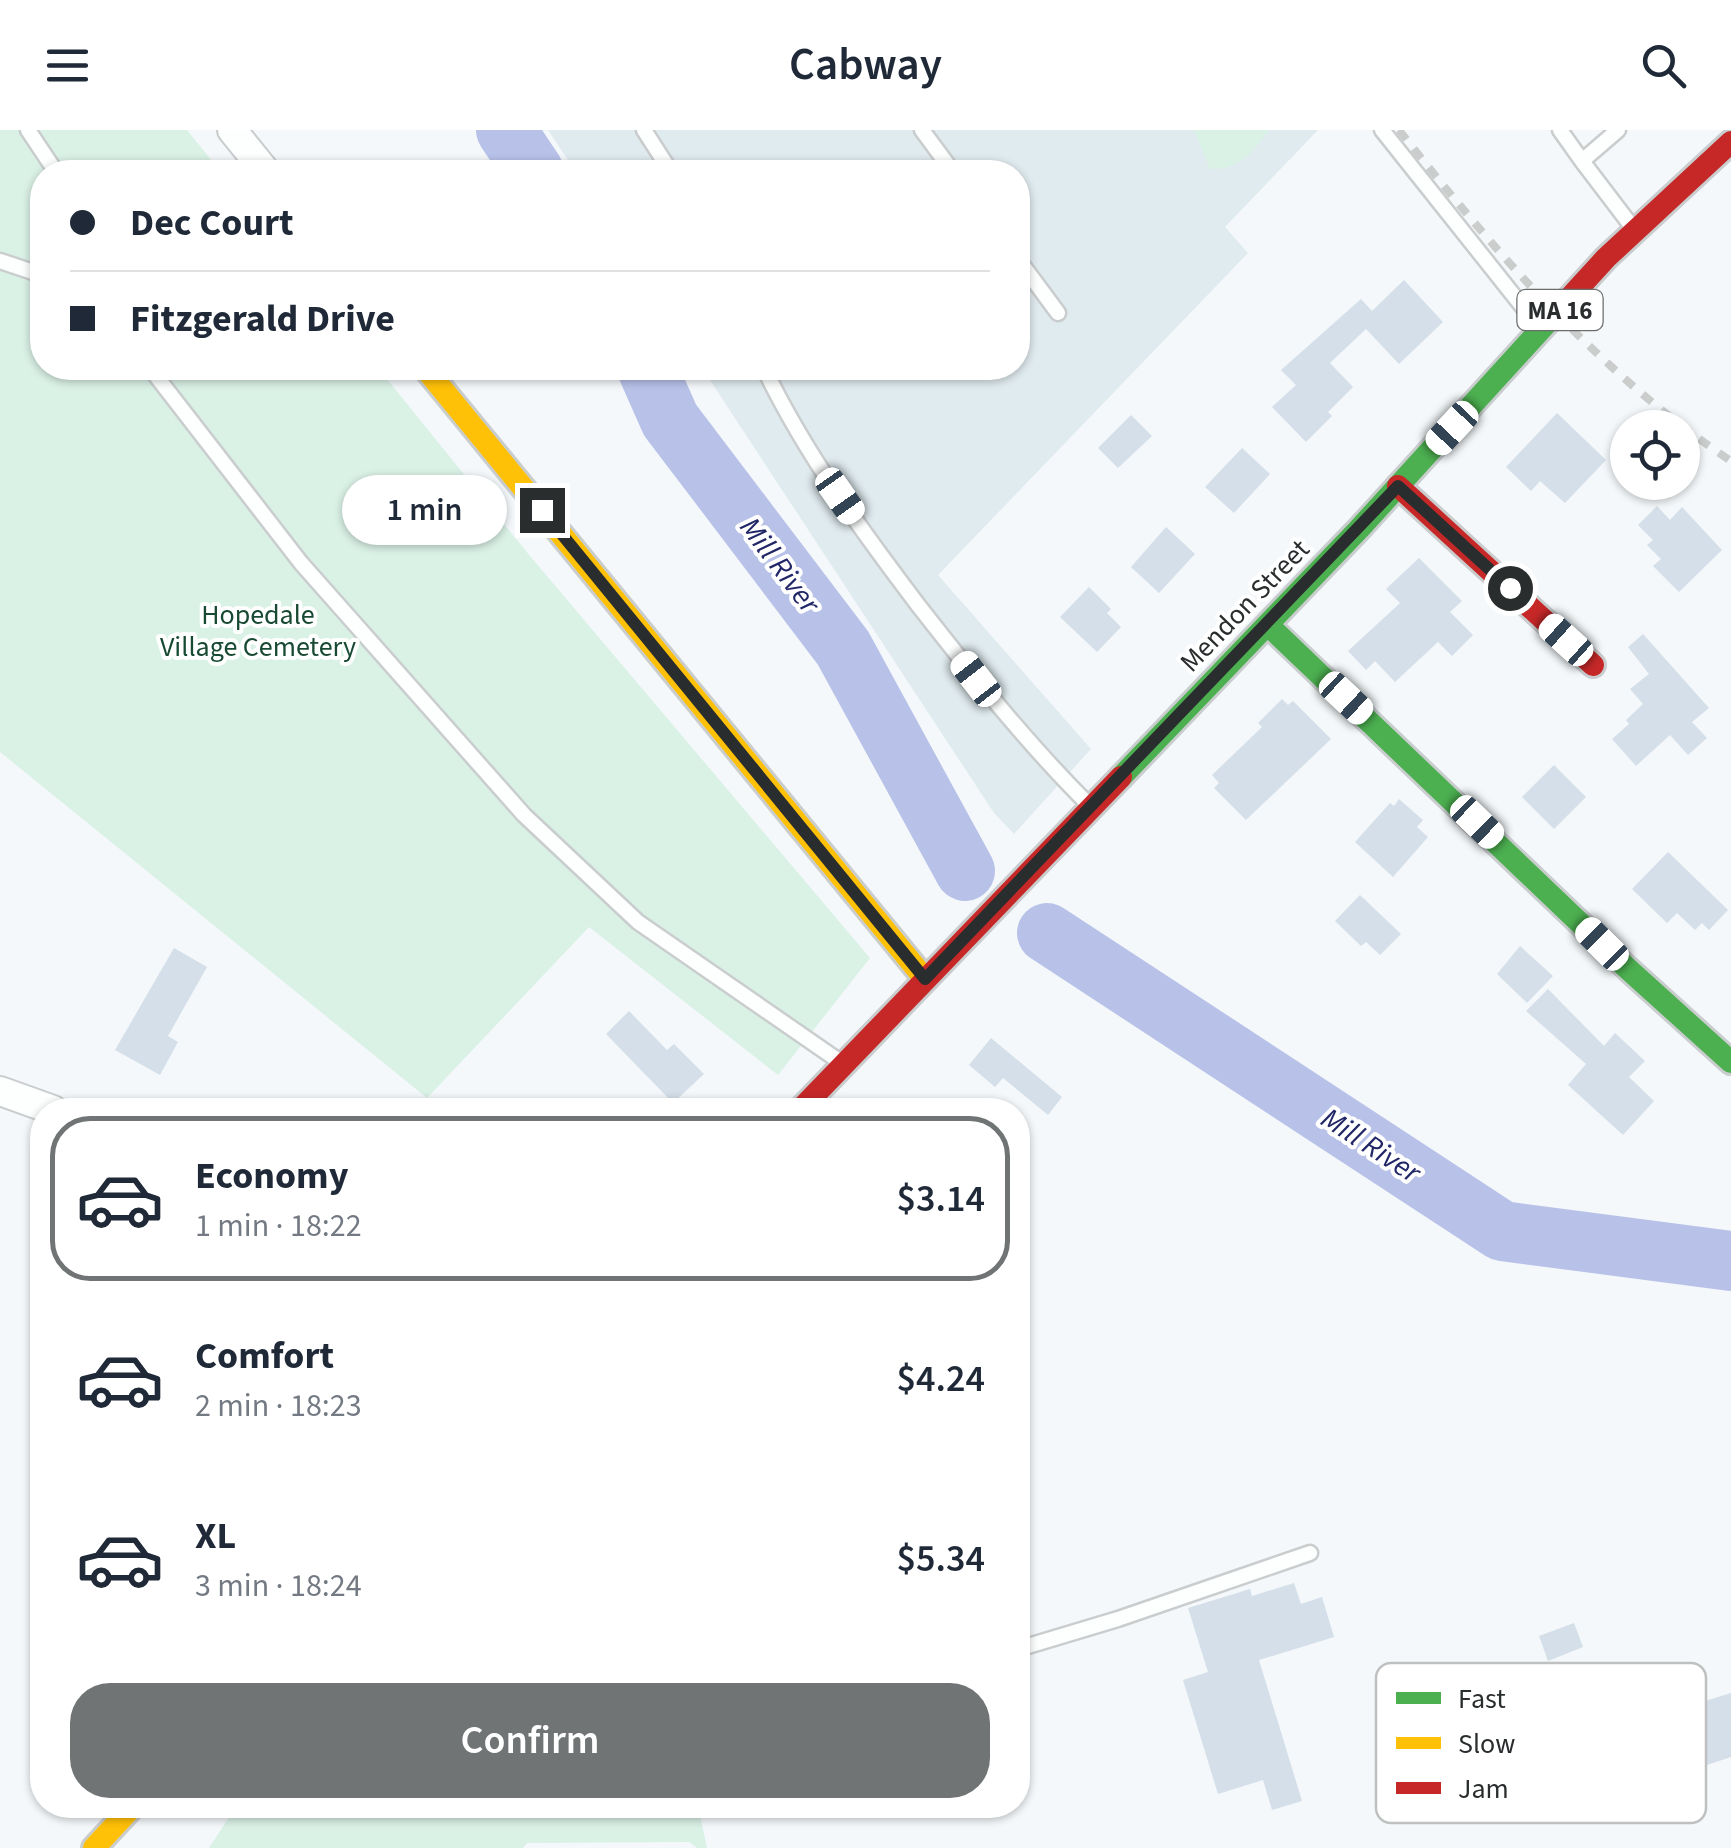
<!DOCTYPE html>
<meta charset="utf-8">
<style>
body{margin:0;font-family:"Source Sans 3",sans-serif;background:#f6f6f7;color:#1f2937;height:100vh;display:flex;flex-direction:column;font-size:38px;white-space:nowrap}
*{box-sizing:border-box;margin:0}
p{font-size:32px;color:#747a83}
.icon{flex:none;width:55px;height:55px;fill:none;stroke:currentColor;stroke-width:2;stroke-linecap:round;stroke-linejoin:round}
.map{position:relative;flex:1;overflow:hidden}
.side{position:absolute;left:30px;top:968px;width:1000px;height:720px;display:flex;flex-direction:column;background:#fff;border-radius:40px;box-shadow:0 2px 8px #0004}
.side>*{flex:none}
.guide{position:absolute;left:30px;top:30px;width:1000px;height:220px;border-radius:40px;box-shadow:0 2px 8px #0004;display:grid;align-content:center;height:220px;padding:0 40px;background:#fff}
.buttons{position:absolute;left:1610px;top:280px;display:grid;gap:20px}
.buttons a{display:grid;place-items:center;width:90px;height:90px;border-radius:50%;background:#fff;box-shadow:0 2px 8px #0004;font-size:50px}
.end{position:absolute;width:45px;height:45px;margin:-22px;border:12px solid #2a2d2e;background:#fff;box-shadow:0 0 0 5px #fff}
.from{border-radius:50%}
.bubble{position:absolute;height:70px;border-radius:35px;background:#fff;box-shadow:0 2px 8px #0004;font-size:32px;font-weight:600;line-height:70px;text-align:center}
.car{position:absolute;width:30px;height:60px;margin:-30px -15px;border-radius:12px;box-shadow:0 0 8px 2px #0007;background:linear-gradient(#fff 24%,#345 0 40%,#fff 0 76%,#345 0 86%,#fff 0)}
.guide b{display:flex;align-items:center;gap:35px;height:95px;font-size:38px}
.guide b+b{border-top:2px solid #e0e1e3}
.guide i{width:25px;height:25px;background:#1f2937}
ul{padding:18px 0 0;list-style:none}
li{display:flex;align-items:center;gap:30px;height:165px;margin:0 20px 15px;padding:0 20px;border:5px solid transparent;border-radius:40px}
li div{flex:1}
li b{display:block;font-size:38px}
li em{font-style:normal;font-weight:600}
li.active{border-color:#717475}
li>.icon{width:90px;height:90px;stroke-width:1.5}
.cta{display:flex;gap:20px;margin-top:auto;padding:20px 40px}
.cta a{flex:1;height:115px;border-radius:40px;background:#717475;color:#fff;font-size:40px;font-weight:600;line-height:115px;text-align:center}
header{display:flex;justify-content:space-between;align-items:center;height:130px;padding:0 40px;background:#fff;font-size:45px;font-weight:600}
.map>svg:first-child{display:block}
</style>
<header><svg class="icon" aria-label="menu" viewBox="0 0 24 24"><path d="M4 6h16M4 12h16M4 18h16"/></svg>Cabway<svg class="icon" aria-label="search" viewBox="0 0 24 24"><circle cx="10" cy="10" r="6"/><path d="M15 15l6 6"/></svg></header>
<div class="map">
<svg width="1731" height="1718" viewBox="0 0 1731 1718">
<rect width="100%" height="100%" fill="#f4f8fa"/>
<path fill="#e0ebef" d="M548,0h770l-93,97 23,26 -310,322 153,174 -77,85 -20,-21 -292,-445h316v-196h-442z"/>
<path fill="#daf1e6" d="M0,0h187l34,42h-179v196h336l152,188 340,402 -92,117 -189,-148 -162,171 -427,-346z
M1194,0h75c-16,22 -30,40 -59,39z
M237,1675h461l9,43h-10l-8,-6 -162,1 -4,5h-314z"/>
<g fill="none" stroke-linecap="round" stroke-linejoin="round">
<path stroke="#b8c2e9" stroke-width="60" d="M506,0l28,42
M647,238l23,52 173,228 122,223
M1047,803l455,298 229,30"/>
</g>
<path fill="#d4dfe9" d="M1404,150l39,42 -44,42 -33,-35 -36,34 23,24 -25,25 4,4 -26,26 -34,-35 24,-22 -15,-15 80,-71 11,12z
M1557,283l49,47 -41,43 -25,-22 -9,10 -25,-24z
M1131,285l21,21 -34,32 -20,-20z
M1242,318l28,26 -36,39 -29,-26z
M1657,376l13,14 12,-13 40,43 -43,42 -26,-26 8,-7 -14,-14 6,-5 -15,-15z
M1166,397l29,27 -36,39 -28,-26z
M1419,428l43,43 -12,11 23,23 -21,21 -14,-14 -43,40 -20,-21 -9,9 -18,-19 52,-48 -14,-14z
M1089,457l22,22 -4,4 14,14 -24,25 -37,-35z
M1643,504l66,74 -17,14 15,16 -19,17 -18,-20 -34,31 -24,-27 17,-15 -3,-4 17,-16 -13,-15 19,-15 -21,-27z
M1282,569l6,6 5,-4 38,38 -85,81 -32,-32 5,-5 -7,-8 50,-48 -4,-4z
M1554,635l32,32 -32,32 -32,-32z
M1399,669l24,21 -6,7 11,10 -35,40 -38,-35 35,-39 4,3z
M1668,722l60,58 -19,20 -7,-7 -7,7 -18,-17 -10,10 -35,-34z
M1360,765l41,39 -21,21 -14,-13 -5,4 -26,-25z
M1520,816l33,30 -26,27 -30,-29z
M174,818l33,19 -39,69 10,6 -18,33 -45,-25z
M1548,859l56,57 11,-13 30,28 -16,16 25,24 -31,34 -55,-50 18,-21 -60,-53z
M629,881l38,39 7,-6 30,30 -31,29 -67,-69z
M991,908l71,59 -14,18 -45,-37 -8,9 -26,-22z
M1294,1453l7,21 21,-7 12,40 -75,23 43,141 -30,9 -9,-30 -45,14 -35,-114 25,-8 -20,-64 62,-19 2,7z
M1574,1493l9,24 -35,14 -9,-25z
M1731,1563v64l-39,13 -19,-59z"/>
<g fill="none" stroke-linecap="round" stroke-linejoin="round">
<defs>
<path id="lane" d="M28,0l28,42
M644,0l27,42
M922,0l31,42
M1382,0l156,196
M1560,0l22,31 36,-31
M1582,31l51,67
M1018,129l40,54
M0,131l42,14
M150,238l151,195 223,252 114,107 201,139
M764,238c40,84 98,163 154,237 54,69 107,136 169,198
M1018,1519l100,-30 192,-66"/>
<path id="street" d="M232,0l34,42
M0,961l53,19"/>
<path id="fast" d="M1268,495l360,344 103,93
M1121,647l238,-248 205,-225"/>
<path id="slow" d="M425,238l500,611
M94,1718l40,-43"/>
<path id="jam" d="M1564,174l42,-46 125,-116
M1398,356l195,179
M800,980l321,-333"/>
</defs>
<use href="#lane" stroke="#cacdce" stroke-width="19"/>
<use href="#street" stroke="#cacdce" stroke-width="32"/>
<use href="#fast" stroke="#cacdce" stroke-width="28"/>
<use href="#slow" stroke="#cacdce" stroke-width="28"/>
<use href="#jam" stroke="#cacdce" stroke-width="28"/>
<use href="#lane" stroke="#fdfefe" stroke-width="14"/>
<use href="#street" stroke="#fdfefe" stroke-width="28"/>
<use href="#fast" stroke="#4caf50" stroke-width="22"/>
<use href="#slow" stroke="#ffc107" stroke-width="22"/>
<use href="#jam" stroke="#c62828" stroke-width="22"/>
<path stroke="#cbcccc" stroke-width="8" stroke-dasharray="12 12" stroke-linecap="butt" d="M1399,0c95,121 202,245 332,331"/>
</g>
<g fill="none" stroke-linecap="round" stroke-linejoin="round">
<path stroke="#2a2d2e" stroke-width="12" d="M542,380l383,469 473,-493 112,102"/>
</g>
<g text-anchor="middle" stroke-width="8" stroke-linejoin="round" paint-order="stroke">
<rect fill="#fff" stroke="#6a6c6d" stroke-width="2.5" x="1517.5" y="160" width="85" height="40" rx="8"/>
<g font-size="25" font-weight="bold" fill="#2a2d2e">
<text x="1560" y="189">MA 16</text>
</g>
<g font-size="28" fill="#2a2d2e" stroke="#fff">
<text transform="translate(1244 475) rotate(-46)" y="10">Mendon Street</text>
</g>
<g font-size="28" fill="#174933" stroke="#fff">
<text x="258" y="494">Hopedale<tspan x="258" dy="32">Village Cemetery</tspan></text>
</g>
<g font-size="30" font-style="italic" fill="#212766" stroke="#fff">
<text transform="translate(780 435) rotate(53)" y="10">Mill River</text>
<text transform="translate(1371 1015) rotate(33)" y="10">Mill River</text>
</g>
</g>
<rect x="1376" y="1533" width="330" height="160" rx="15" fill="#fff" stroke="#bfc0c0" stroke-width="2.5"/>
<rect x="1396" y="1562" width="45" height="12" fill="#4caf50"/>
<rect x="1396" y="1607" width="45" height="12" fill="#ffc107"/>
<rect x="1396" y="1652" width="45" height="12" fill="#c62828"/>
<g font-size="28" fill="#2a2d2e">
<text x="1458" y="1578">Fast</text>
<text x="1458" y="1623">Slow</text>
<text x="1458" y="1668">Jam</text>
</g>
</svg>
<div class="buttons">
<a><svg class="icon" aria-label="locate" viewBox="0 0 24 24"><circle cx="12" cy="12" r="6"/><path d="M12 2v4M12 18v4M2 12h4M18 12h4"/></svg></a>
</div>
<i class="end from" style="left:1510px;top:458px"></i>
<i class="end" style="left:542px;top:380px"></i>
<div class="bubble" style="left:342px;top:345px;width:165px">1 min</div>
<i class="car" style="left:1452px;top:298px;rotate:223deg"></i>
<i class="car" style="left:840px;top:366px;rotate:145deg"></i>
<i class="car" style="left:1566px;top:510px;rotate:312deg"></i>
<i class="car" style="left:976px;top:549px;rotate:322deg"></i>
<i class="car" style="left:1346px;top:568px;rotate:133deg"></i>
<i class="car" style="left:1477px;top:692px;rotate:134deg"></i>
<i class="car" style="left:1602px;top:814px;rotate:315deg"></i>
<div class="guide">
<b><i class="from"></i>Dec Court</b>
<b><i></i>Fitzgerald Drive</b>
</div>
<section class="side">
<ul>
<li class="active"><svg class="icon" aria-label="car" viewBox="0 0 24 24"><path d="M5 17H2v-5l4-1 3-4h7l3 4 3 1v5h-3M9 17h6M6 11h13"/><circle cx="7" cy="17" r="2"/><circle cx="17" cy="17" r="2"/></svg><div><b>Economy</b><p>1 min · 18:22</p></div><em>$3.14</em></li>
<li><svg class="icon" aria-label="car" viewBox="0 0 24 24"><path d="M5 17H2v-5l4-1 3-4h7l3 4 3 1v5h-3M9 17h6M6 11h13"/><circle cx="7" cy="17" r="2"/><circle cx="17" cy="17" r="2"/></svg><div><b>Comfort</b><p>2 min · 18:23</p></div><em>$4.24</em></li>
<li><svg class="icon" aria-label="car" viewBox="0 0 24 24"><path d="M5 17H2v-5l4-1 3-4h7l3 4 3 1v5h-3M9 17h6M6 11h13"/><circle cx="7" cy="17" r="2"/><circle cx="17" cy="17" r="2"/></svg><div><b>XL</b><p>3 min · 18:24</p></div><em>$5.34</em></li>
</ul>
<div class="cta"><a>Confirm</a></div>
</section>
</div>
